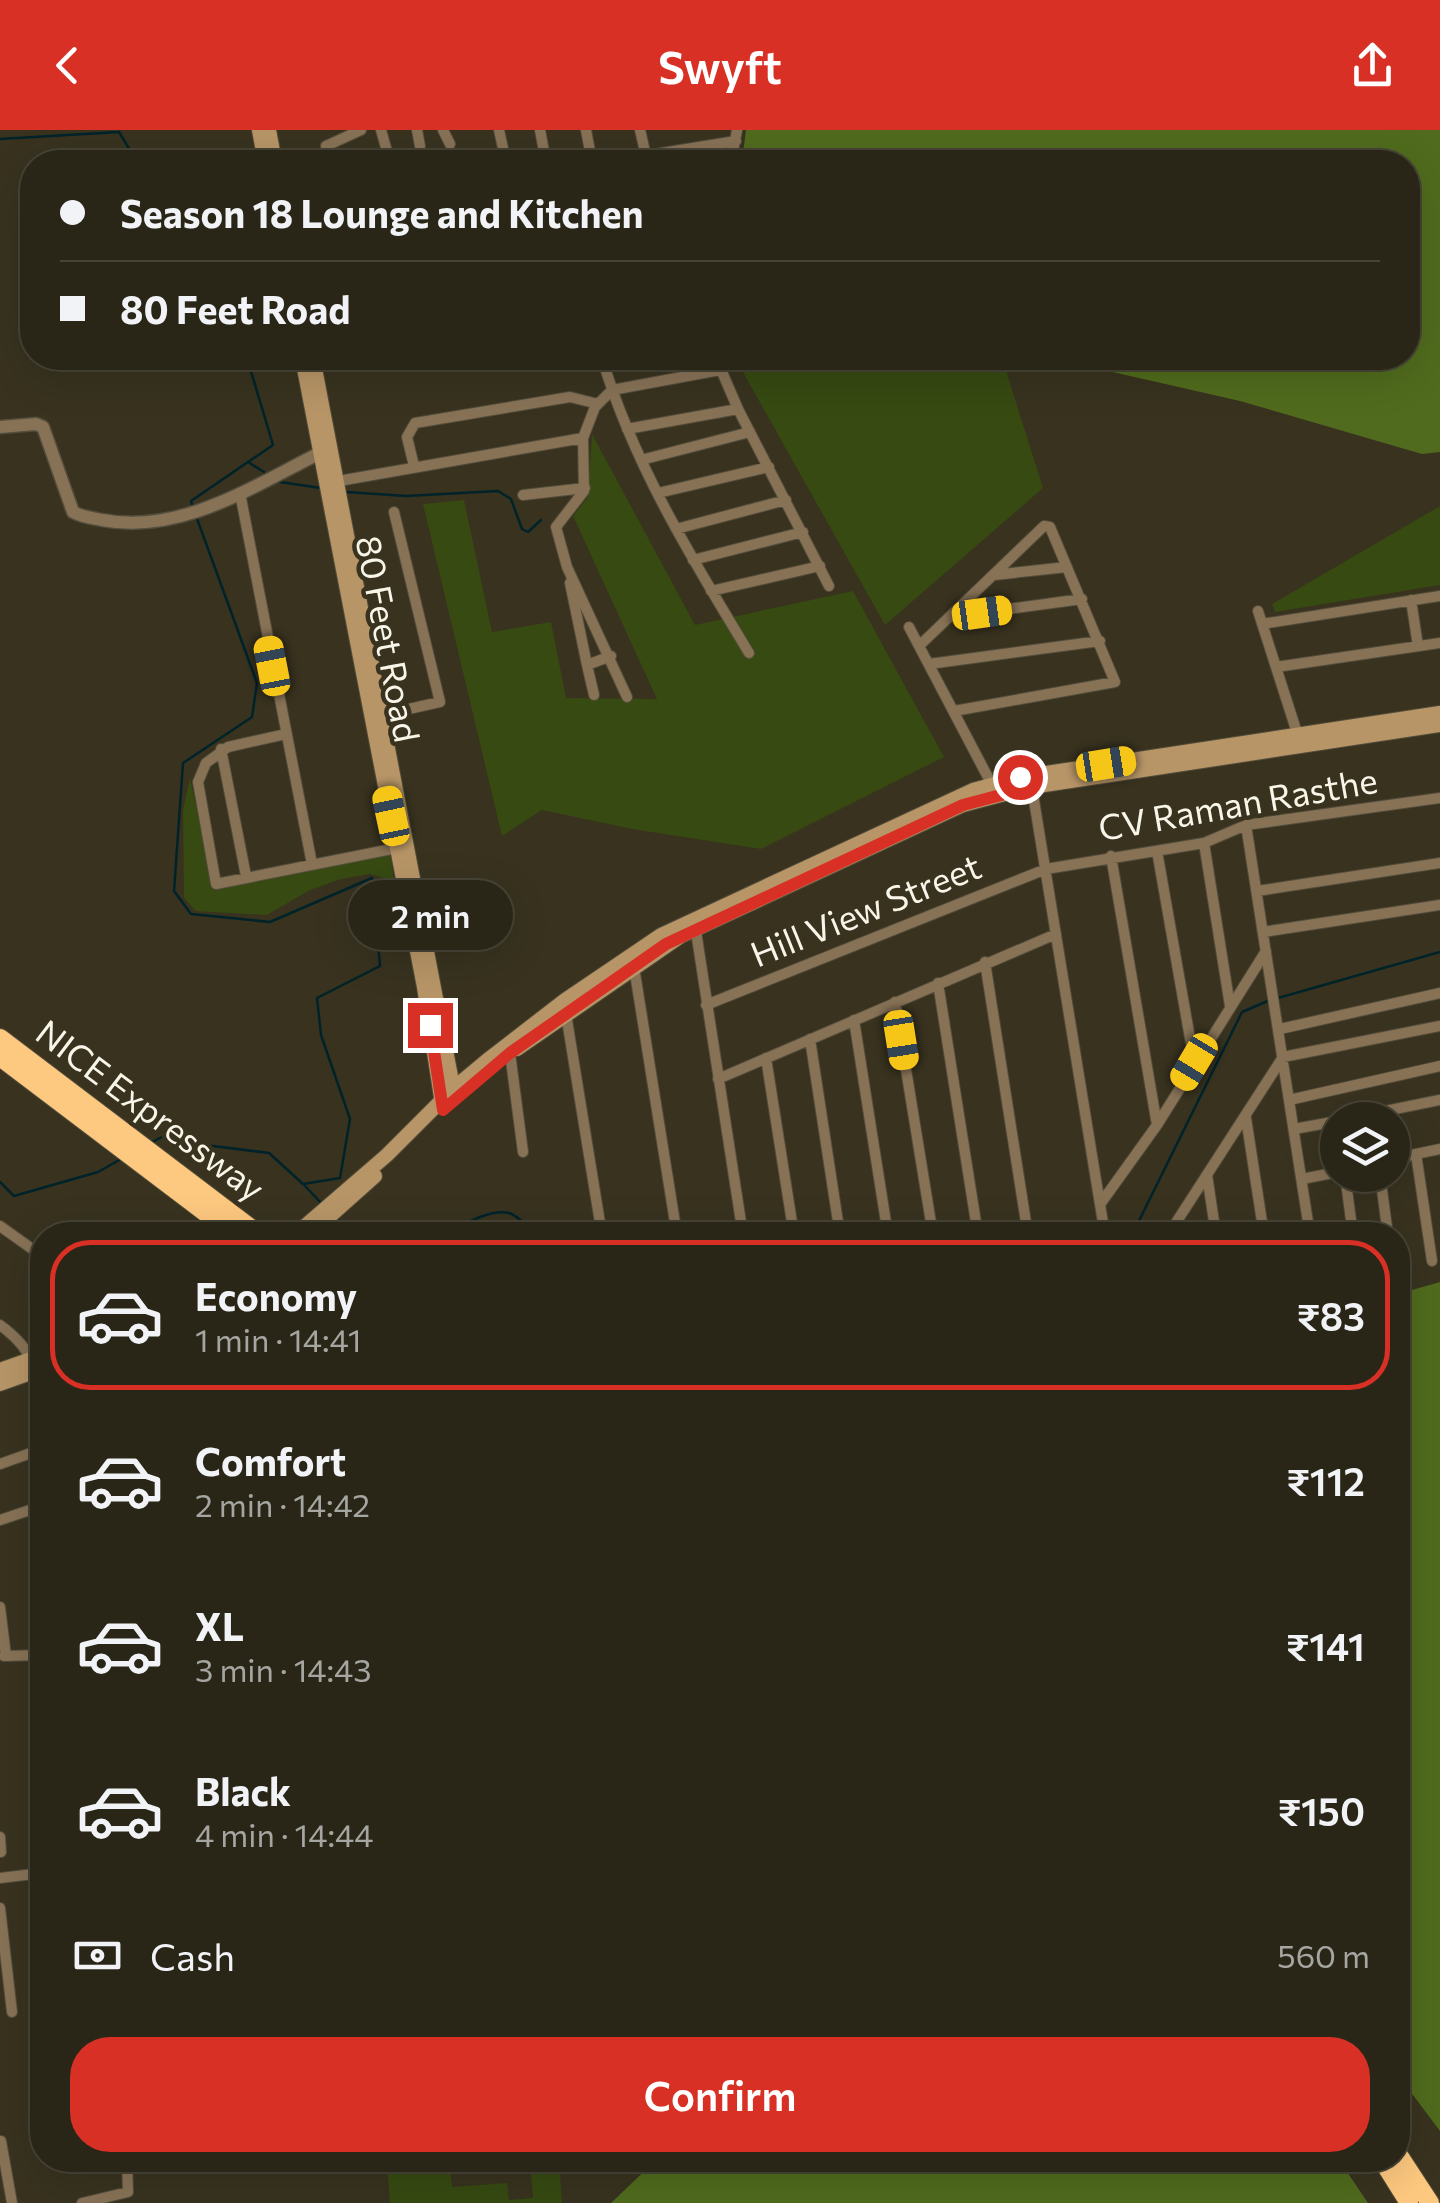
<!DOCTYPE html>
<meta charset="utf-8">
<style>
body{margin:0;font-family:Commissioner,sans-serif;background:#322e20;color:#f1f3f6;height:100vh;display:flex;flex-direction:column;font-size:38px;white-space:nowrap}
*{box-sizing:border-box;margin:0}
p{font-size:32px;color:#a5a5a1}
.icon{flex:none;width:55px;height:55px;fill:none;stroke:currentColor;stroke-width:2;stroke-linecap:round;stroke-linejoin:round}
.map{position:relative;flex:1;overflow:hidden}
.side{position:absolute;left:30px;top:1092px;width:1380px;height:950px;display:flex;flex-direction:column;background:#2a2617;border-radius:40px;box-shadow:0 10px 40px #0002,0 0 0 2px #464336}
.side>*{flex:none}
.guide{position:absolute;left:20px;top:20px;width:1400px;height:220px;border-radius:40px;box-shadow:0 10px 40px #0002,0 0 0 2px #464336;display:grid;align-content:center;height:220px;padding:0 40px;background:#2a2617}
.buttons{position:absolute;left:1320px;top:972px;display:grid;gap:20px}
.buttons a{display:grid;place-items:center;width:90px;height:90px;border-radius:50%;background:#2a2617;box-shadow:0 10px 40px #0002,0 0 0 2px #464336;font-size:50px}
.end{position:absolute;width:45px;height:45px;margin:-22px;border:12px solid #d93025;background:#fff;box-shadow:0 0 0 5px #fff}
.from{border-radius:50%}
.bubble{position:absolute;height:70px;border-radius:35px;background:#2a2617;box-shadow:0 10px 40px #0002,0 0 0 2px #464336;font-size:32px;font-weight:600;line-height:70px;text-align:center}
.car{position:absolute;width:30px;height:60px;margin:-30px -15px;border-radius:12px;box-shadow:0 0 8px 2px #0007;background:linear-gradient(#f5c518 24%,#345 0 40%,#f5c518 0 76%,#345 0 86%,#f5c518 0)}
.guide b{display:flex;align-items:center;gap:35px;height:95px;font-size:38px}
.guide b+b{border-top:2px solid #464336}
.guide i{width:25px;height:25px;background:#f1f3f6}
ul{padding:18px 0 0;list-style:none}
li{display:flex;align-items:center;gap:30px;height:150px;margin:0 20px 15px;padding:0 20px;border:5px solid transparent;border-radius:40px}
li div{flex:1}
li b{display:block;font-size:38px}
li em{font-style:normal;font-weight:600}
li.selected{border-color:#d93025}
li>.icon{width:90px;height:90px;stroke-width:1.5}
.pay{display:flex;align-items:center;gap:25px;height:110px;padding:0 40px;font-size:38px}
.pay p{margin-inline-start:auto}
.button{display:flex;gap:20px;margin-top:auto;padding:20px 40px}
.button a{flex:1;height:115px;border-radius:40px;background:#d93025;color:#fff;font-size:40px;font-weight:600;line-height:115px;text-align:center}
header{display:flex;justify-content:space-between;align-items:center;height:130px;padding:0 40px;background:#d93025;color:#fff;font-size:45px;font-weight:600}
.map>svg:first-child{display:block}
</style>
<header><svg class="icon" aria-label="back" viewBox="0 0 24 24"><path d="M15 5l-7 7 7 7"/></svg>Swyft<svg class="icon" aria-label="share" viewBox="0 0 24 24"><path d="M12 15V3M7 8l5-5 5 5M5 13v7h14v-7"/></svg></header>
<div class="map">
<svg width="1440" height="2073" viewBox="0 0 1440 2073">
<rect width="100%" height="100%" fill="#38321f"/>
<path fill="#364a12" d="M735,228h267l41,130 -158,137z
M592,304l103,191 158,-34 91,166 -183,92 -129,-20 -90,-19 -40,26 -79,-332 41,-4 28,132 59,-10 15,76 91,1 -84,-183 15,-19z
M1440,376v79l-165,27 -3,-8z
M190,648l24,112 176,-36 4,27 -24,-7 -29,5 -31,11 -43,25 -71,-4 -12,-13 -1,-88z
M449,2030l3,27 55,-4 2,17 24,-2 -3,-38h29l3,43h-172l-3,-38z"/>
<path fill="#506b1d" d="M746,0h694v322l-18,2 -182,-53 -189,-43h357v-196h-666z
M1440,1152v849l-42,-56v-781z
M656,2030h683l29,43h-757z"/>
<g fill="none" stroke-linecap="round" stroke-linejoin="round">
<path stroke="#00232a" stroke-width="2.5" d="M0,9l119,-7 18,30
M248,332l16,10
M280,352l41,6
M347,362l59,4 92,-5 13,8 11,30 6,3 13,-12
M193,378l-2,-7 82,-56 -26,-87
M1278,868l162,-46
M152,1012l14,-7 39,10 64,8 34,31 37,-6 10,-59 -29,-84 -4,-37 63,-32 -8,-88 -102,44 -79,-8 -17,-23 9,-128 69,-46 5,-34 -61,-167
M0,1052l14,14 84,-24 25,-14
M305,1056l18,19
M336,1088l16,17
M445,1105c16,-9 45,-27 64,-22 7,2 16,11 21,15l2,7
M1132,1105l110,-223 28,-12"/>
<defs>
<path id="minor" d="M381,0l9,32
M417,0l3,16
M443,0l7,14
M499,0l7,32
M540,0l6,32
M586,0l6,32
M640,0l6,26
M331,32l-5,-16 35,-16
M606,32l130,-21
M731,32l6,-32
M602,228c31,105 90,201 147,295
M716,228l22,51 91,177
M499,236l35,-8
M627,299l111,-20
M641,330l109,-28
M414,336l-7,-29 8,-14 155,-26 28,7
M333,352l250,-44
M240,363l72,371
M658,363l111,-26
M523,365l62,-7
M676,399l110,-29
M693,430l110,-28
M994,445l73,-8
M570,453l17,82 24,-9
M711,461l109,-25
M1411,470l7,46
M1258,481l41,128
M949,487l133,-18
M1262,494l178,-28
M909,497l82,156
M919,516l125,-120 6,1 65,155 -161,29
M929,534l171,-23
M587,535l7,30
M1276,537l164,-24
M627,567l-60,-130 -11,-40 28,-36 -1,-53 12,-31 17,-17 108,-20
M382,585l58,-13 -46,-190
M286,604l-58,13 -22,16 -8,19 18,102 181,-36
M221,619l25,127
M1031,652l74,453
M1246,695l64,410
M1204,713l26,163
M1157,721l37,210
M1111,726l46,269
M1257,761l183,-28
M695,795l48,310
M1263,802l177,-27
M985,832l43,273
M634,837l43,268
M938,853l40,252
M895,872l38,233
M706,875l340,-136 158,-26 42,-18 194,-27
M566,884l36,221
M854,890l34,215
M1280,899l160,-36
M810,909l30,196
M510,923l13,99
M766,928l28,177
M718,949l338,-145
M1289,970l151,-34
M1246,988l18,117
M1341,990l99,-20
M1294,999l44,-8
M1416,1024l16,107
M1392,1029l48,-10
M1207,1045l9,60
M1345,1045l8,60
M1380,1045l8,60
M1302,1049l36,-7
M1101,1073l56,-78 109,-174
M0,1096l42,30
M1168,1105l115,-178 157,-31
M0,1195c39,28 39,53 42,97
M0,1334l42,-15
M0,1390l42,-14
M0,1477l6,49
M4,1526l38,-1
M0,1707l1,15
M0,1748l42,-5
M0,1778l12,104
M1,2011l11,62
M82,2073l46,-11 -1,-32"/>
<path id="tertiary" d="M0,297l36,-3 7,3 30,85c9,5 19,6 29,8 79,15 151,-34 218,-67"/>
<path id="secondary" d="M259,0l6,32
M269,0l6,32
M302,228l122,629 18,117
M313,228l141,734
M517,919l164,-113 282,-131 68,-18 409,-62
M301,1101l18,-5 56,-50
M298,1102l89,-77 67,-67 36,-30 75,-58 96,-65 312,-145 47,-13 420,-64
M0,1240l42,-15
M0,1254l42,-15"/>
<path id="motorway" d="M0,908l260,197
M0,927l235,178
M1398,2024l32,49
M1382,2030l27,43"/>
</defs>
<use href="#minor" stroke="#534d3b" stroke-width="12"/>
<use href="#tertiary" stroke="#534d3b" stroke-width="15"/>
<use href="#secondary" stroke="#534d3b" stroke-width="16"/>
<use href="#motorway" stroke="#534d3b" stroke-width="20"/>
<use href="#minor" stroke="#877256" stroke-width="10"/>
<use href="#tertiary" stroke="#877256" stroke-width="12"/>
<use href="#secondary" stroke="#b79567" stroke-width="14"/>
<use href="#motorway" stroke="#fdc87f" stroke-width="18"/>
</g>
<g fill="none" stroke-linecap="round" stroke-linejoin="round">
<path stroke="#d93025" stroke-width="12" d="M430,895l13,85 67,-57 156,-109 297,-139 68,-18 -1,-11 -10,1"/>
</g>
<g text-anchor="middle" stroke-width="9" stroke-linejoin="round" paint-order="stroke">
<g font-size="35" fill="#f8f5e9" stroke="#38321f">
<text transform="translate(387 509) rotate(79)" y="12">80 Feet Road</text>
<text transform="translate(1238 675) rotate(-10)" y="12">CV Raman Rasthe</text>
<text transform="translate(866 781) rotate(-22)" y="12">Hill View Street</text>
<text transform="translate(150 981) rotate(37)" y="12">NICE Expressway</text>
</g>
</g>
</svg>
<div class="buttons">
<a><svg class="icon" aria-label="layers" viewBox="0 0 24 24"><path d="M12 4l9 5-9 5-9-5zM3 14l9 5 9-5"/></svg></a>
</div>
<i class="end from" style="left:1020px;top:647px"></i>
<i class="end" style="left:430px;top:895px"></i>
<div class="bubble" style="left:348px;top:750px;width:165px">2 min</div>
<i class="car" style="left:982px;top:483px;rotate:82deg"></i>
<i class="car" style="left:272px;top:536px;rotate:349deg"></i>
<i class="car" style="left:1106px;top:634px;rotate:81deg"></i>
<i class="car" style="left:391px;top:686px;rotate:348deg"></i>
<i class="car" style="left:901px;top:910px;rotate:171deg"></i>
<i class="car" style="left:1194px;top:932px;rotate:211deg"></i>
<div class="guide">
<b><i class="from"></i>Season 18 Lounge and Kitchen</b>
<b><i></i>80 Feet Road</b>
</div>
<section class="side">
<ul>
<li class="selected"><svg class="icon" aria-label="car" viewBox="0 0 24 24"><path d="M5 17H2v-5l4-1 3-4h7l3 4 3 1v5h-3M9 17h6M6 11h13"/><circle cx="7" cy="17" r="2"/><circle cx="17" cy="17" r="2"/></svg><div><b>Economy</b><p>1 min · 14:41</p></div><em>₹83</em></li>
<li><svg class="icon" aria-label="car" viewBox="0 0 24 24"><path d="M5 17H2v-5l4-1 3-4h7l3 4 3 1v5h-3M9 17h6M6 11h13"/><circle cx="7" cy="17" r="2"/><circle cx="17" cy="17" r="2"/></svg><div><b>Comfort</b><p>2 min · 14:42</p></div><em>₹112</em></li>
<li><svg class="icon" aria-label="car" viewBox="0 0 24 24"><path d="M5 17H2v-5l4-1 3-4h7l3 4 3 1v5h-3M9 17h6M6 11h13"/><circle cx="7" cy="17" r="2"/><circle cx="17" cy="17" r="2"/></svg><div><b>XL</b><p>3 min · 14:43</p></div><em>₹141</em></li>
<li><svg class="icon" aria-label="car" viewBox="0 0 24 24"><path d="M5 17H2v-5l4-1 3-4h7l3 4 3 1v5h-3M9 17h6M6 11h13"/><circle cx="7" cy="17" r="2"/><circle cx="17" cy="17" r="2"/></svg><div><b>Black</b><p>4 min · 14:44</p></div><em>₹150</em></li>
</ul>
<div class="pay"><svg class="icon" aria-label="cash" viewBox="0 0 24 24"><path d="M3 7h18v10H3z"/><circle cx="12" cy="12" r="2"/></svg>Cash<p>560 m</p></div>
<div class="button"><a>Confirm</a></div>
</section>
</div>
